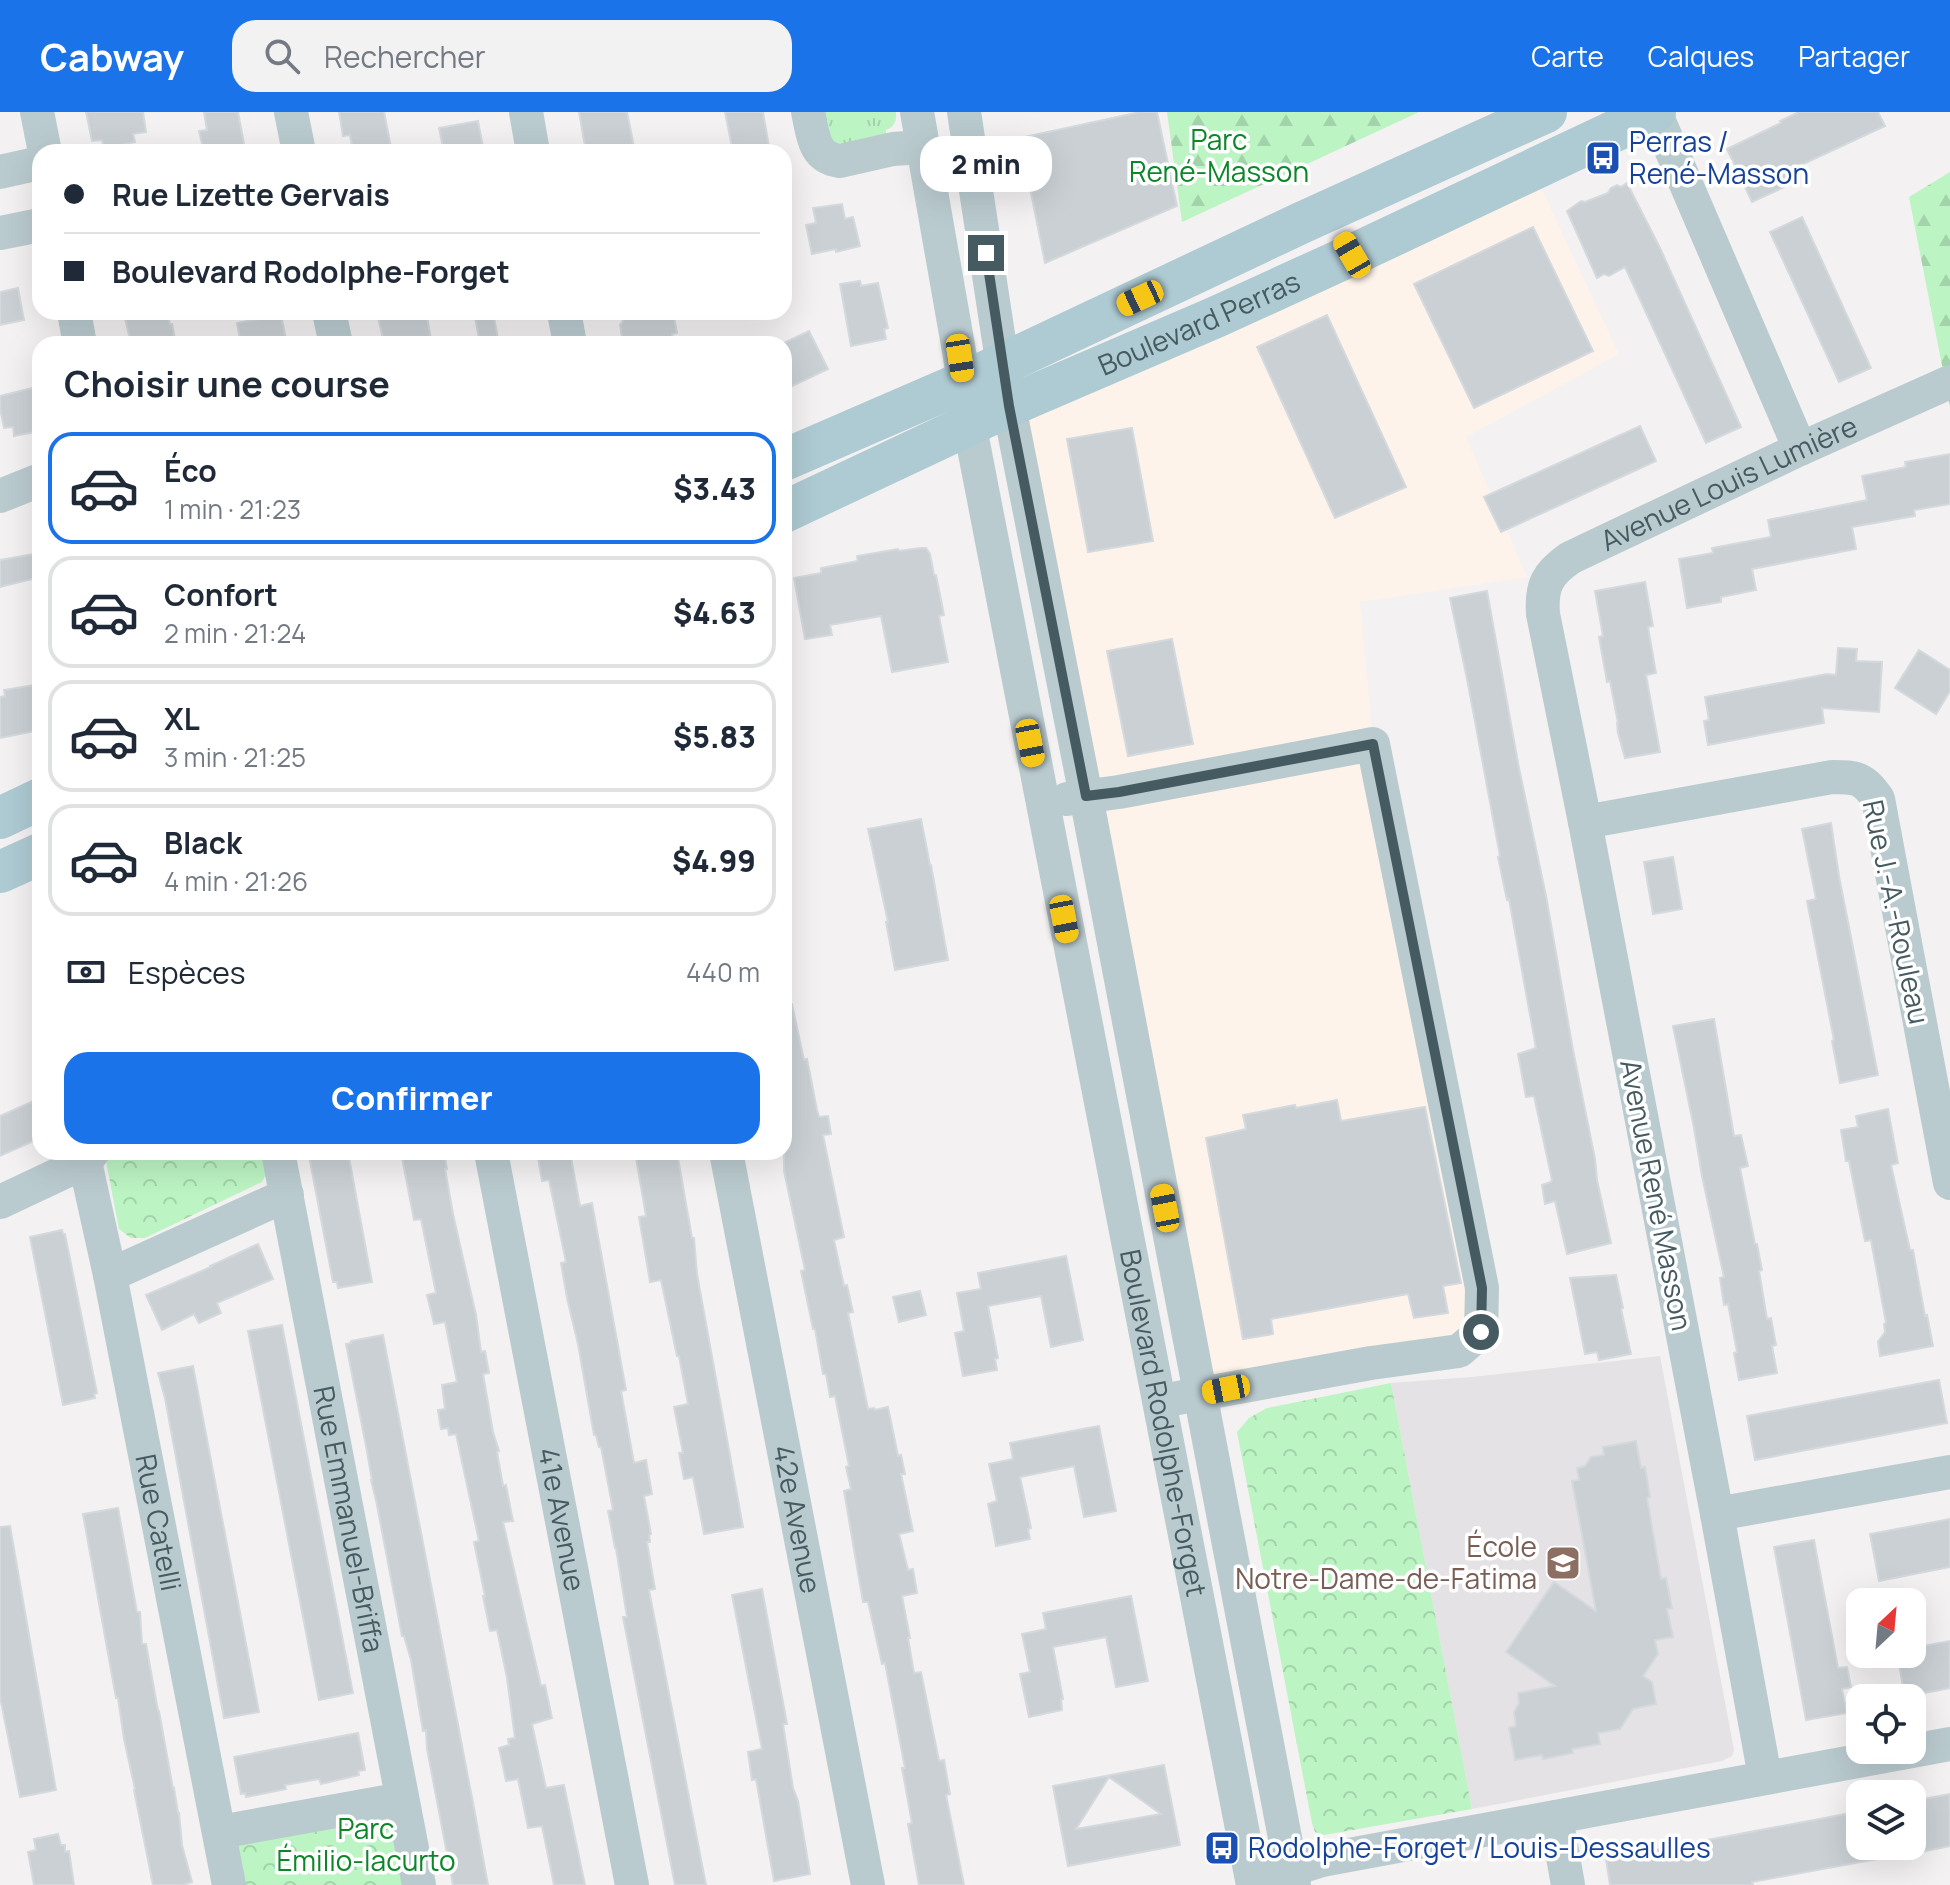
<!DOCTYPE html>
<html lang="fr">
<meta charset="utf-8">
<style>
body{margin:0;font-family:Manrope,sans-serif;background:#f2f2f3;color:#1f2937;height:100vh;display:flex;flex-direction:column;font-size:30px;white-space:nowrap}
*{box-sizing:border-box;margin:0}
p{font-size:26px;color:#747a83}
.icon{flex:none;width:44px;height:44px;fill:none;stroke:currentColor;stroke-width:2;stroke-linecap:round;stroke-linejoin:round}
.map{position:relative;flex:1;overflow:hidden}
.drawer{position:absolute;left:32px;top:224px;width:760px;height:824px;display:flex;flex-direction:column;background:#fff;border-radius:24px;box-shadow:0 8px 32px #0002}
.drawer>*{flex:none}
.banner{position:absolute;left:32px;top:32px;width:760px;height:176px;border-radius:24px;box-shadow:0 8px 32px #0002;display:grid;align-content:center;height:176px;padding:0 32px;background:#fff}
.needle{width:52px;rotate:26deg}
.tools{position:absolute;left:1846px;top:1476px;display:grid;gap:16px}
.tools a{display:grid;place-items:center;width:80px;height:80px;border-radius:16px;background:#fff;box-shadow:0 8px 32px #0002;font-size:40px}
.end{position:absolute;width:36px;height:36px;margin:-18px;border:10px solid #465b61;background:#fff;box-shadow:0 0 0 4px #fff}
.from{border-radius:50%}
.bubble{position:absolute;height:56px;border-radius:24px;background:#fff;box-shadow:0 8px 32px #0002;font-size:26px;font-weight:800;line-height:56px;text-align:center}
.car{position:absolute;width:24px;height:48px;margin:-24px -12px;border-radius:10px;box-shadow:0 0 6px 2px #0007;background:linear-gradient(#f5c518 24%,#345 0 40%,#f5c518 0 76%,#345 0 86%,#f5c518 0)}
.banner b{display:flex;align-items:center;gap:28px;height:76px;font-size:30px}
.banner b+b{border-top:2px solid #e0e1e3}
.banner i{width:20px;height:20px;background:#1f2937}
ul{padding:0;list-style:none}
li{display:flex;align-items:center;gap:24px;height:112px;margin:0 16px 12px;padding:0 16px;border:4px solid #e0e1e3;border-radius:24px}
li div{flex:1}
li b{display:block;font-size:30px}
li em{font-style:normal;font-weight:800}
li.active{border-color:#1a73e8}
li>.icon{width:72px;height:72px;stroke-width:1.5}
h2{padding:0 32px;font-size:36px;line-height:96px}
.pay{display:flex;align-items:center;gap:20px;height:88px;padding:0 32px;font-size:30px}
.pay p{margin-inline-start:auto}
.button{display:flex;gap:16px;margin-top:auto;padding:16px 32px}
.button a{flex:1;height:92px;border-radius:24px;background:#1a73e8;color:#fff;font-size:32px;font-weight:800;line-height:92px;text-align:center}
header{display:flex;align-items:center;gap:48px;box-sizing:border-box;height:112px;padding:0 40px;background:#1a73e8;color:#fff}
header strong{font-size:38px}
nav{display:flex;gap:44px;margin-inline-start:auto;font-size:28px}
.search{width:560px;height:72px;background:#f2f2f3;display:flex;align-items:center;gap:20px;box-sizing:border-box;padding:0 28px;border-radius:24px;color:#747a83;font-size:30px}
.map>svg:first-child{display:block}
</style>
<header>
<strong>Cabway</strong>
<div class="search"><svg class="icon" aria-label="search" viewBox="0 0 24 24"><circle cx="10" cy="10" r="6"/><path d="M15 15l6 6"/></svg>Rechercher</div>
<nav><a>Carte</a><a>Calques</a><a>Partager</a></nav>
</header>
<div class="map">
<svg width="1950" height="1773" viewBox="0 0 1950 1773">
<defs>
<pattern id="grass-tufts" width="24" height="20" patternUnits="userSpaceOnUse" patternTransform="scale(2)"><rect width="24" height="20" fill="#bcf4c3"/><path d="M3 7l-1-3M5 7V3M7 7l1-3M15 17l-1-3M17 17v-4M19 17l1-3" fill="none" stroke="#a3d3aa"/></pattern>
<pattern id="forest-firs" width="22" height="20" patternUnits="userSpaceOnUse" patternTransform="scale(2)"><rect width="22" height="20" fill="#bcf4c3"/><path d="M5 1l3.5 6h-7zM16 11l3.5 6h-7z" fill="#a3d3aa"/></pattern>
<pattern id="park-crowns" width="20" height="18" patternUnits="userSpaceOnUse" patternTransform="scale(2)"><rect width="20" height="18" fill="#bcf4c3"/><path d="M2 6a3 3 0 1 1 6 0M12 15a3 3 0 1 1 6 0" fill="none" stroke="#a3d3aa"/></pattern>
</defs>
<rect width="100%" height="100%" fill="#f3f1f1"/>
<path fill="#fef3ea" d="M1533,59l86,183 -153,83 61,140 -167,25 13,143 108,587 -281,62 -191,-988z"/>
<path fill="#e4e2e4" d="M1660,1244l74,394 -2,6 -10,5 -250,48 -81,-426 81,-6z"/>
<path fill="url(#grass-tufts)" d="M823,0h73c1,9 -2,15 -10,18v5l-46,9 -8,-1z"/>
<path fill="url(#forest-firs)" d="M1167,0h252l-237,110z
M1950,60v234l-41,-209z"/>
<path fill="url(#park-crowns)" d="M107,1040h157l3,20 -5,10 -117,56h-14l-12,-9 -13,-68z
M1391,1271l81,426 -148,26 -9,-3 -3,-9 -75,-391 12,-14 18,-10z
M402,1687l17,86h-190l-9,-53z"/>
<path fill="#cad0d4" stroke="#d4d9dd" stroke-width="2" fill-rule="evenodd" d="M86,0h57l3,20 -13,2 2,8 -31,6 -2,-8 -10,1z
M204,0h34l7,37h-4l1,3h-38l-5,-21 8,-1z
M339,0h45l8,40h-39l-3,-17 -7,1z
M579,0h48l8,40h-49z
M725,0h38l7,40h-37z
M1140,0h17l20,94 -132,57 -25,-125z
M1799,0h79l7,14 -97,45 5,12 -41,19 -25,-53 54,-26 -1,-2z
M478,9l6,31h-40l-5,-24z
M1627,71l33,65 81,179 -35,16 -81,-176 -16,9 -5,-2 -7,4 -30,-67 14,-10 4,1 23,-9 3,-5 6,-3 4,2z
M842,92l3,15 8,-2 7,29 -24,6v-3l-24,5 -6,-29 10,-2 -3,-15z
M1802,105l69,151 -32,14 -69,-150z
M1533,115l60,124 -119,57 -60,-124z
M860,169l1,5 17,-3 10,45 -4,1 2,10 -35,7 -11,-62z
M18,176l6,32 -24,5v-33z
M133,200h34l3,12h2l4,20h-45l-6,-26 9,-1z
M377,200h49l6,32h-48z
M474,200h19l6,32h-19z
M629,200h44l4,21 -5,1 2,10h-51l-3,-19z
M281,203l6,29h-46l-4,-21z
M1327,203l79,172 -71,31 -78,-171z
M809,219l19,38 -44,21v-47z
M40,274v45l-26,5 -1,-9 -9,1 -4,-19v-13z
M1640,314l16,35 -155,71 -17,-35z
M1132,316l21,113 -65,11 -21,-113z
M1950,342v50l-36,6 1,6 -63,11 4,22 -104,20 4,21 -35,7v5l-34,6 -8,-49 34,-6 -1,-5 59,-11 -3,-17 99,-20 -5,-24 44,-9 -1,-5z
M921,436h5l4,6 4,21h2l8,40 -5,1 9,46 -56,10 -11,-56 -51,9 2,10 -27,4 -11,-61 27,-5v-5l37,-7 -1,-5 41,-7 1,2z
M40,441v24l-40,10v-27z
M1645,470l8,44 -5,1 8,46 -10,2 14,77 -35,6 -7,-25 -1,-10h1l-8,-42 -3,1 -8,-45 4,-1 -8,-45z
M1487,479l31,172 28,133 27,154 22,109 2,21 14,63 -44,11 -12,-53 -10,3 -3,-19 9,-3 1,-2 -18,-84 -8,1 -8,-43 18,-6 -27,-149 -2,1 -9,-43 2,-1 -32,-172 -18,-86z
M1172,527l21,105 -65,12 -21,-105z
M1838,536l19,1 -1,12 26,1 -3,50 -57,-4 2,15 -116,22 -4,-24 5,-1 -4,-23 122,-23 9,1z
M1919,538l31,20v21l-14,23 -41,-26z
M35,573l5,30v15l-40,8v-41l5,-1 -1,-6z
M921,707l9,46h1l17,95 -53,10 -9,-48h2l-20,-93z
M1831,711l8,53 39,199 -38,8 -8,-42 2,-1 -27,-139 9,-2 -14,-70z
M1673,745l9,52 -29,5 -9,-52z
M792,892l12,56 3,-1 10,51 2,7 9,-1 3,18 -8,1 21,102 -10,3 10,46 3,-1 6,27 -5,1 20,96 6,-1 1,2 13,-3 10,49 3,-1 4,19h-4l12,57 -14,3 9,36 5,-1 4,24 -15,3 8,42h-2l6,35 7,-1 18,89 5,-1 6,34 -4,1 18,90h-45l-11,-61 4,-1 -10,-55h3l-20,-105 -3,1 -14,-62h-5l-19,-111 7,-2 -5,-22 3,-1 -14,-70 -5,1 -4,-23h-3l-8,-45h-2l-12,-58 4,-1 -21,-99v-166z
M1714,907l20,117 7,-1 7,31 -8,2 15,76h2l5,26 -3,1 8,48 4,-1 5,27 -4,1 5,27 -38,7 -5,-27 3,-1 -9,-48 -4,1 -4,-27 4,-1 -22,-101 -8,-48 -21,-102z
M40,986v40l-40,18v-40z
M1337,988l4,21 84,-14 36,176 -18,3 5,27 -34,5 -6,-24 -137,25 2,15 -30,5 -37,-201 40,-9 -3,-14 52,-10 1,3z
M1888,997l10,54 -7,2 19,85h3l12,66 2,-1 6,31 -53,10 -2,-14 7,-10 -1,-8 2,-1 -15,-83 -6,1 -16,-80h-3l-5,-31 17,-3 -2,-11z
M313,1040h35l24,130 -34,6 -1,-6h-4l-24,-126 5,-1z
M401,1040h43l3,17h-2l8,45 23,101 5,37 4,-1 4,22 -6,1 10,58 6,19 -2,1 6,34 3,-1 7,36 -10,1 38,164 4,-1 7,33 -20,6 14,64 18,-3 21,100h-31l-12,-59 -14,2 -10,-49 -12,2 -7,-33 10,-3 -1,-6 7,-1 -8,-60 -10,-48 -7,1 -7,-35h2l-11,-54 5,-1 -23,-107 -7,1 -1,-7 -7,1 -3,-19 7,-1 -3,-24 15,-3 -12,-60 -11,2 -7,-29 9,-2 -15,-74 -7,1z
M537,1040h33l10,54 12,-3 34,187 -5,1 13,72 12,-3 6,34 -8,2 7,38 -2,1 1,7h-3l8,47 -6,1 57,295h-31l-52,-268h4l-11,-69h-1l-7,-37 5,-1 -12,-63h-2l-3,-12h-2l-16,-91 -11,-46 -6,-35 5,-1 -17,-82 -7,1z
M635,1040h42l15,86h2l3,36 46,253 -39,7 -11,-57 -9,2 -5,-26h4l-9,-46 14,-3 -9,-48h-2l-16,-76 -11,2 -11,-65 7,-1z
M62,1118l1,4h2l32,159 -3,1 1,4 -32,7 -33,-168z
M258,1132l15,35 -56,24 4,10 -22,10 -5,-9 -32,16 -16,-35 65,-28 -1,-1z
M1066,1144l17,84 -32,7 -10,-51 -53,10 10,52 -3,1 2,11 -34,6 -8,-43 9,-2 -7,-38 24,-4 -3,-16z
M1616,1163l7,33 -2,1 10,45 -32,6 -2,-8 -12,2 -15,-76z
M920,1179l6,24 -27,7 -6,-25z
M282,1213l71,368 -34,7 -71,-369z
M383,1223l91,473 14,77h-35l-26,-136 -1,-19 -3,1 -12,-71 -7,-24h-2l-26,-136 -5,-20h1l-6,-34 -20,-102 5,-1v-2z
M193,1254l66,346 -35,6 -59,-320 -7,-25z
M1939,1268l8,43 -192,37 -8,-44z
M1099,1314l17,85 -32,6 -10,-51 -54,11 11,51 -3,1 2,10 -34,7 -8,-42 9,-3 -8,-37 24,-5 -3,-16z
M1636,1329l5,27 4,-1 5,30 -3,1 14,81 5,-1 6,30 -5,1 6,28 -18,3 3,14 -15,22 9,6 4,22 -23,5 -13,20 -22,4 2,11 -28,5 1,4 -30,6 -1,-4 -27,5 -6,-32 7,-2 -2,-14 5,-9 -1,-10 37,-7 -49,-34 48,-70 42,29 -24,-130 7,-1 -2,-12 8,-2 6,-9 13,-2 -1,-8z
M118,1396l19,104h3l2,32h4l12,67h1l14,78 1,-1 4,25h1l3,32 10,37 -9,3h-30l-19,-95 1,-1 -11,-50 -6,-41h-2l-33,-184z
M1950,1407v48l-71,14 -9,-47z
M10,1414l46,264 -36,7 -20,-100v-170z
M1814,1428l24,128 9,-1 4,20 -9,2 5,24 -41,7 -32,-173z
M762,1477l25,135h-4l10,64 5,13 12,73 -36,7 -18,-102 -4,1 -4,-28 14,-3 -30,-154z
M1131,1484l17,85 -32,6 -10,-50 -53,10 10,52h-2l1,11 -33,7 -9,-43 10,-2 -8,-38 24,-5 -3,-16z
M1950,1529v47l-45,9 -8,-43h15v-6z
M358,1621l7,37 -7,1 1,4 -38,9 -2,-5 -34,6 1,4 -40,8 -1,-4 -4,1 -7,-37z
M1164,1653l16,80 -112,21 -15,-80zM1109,1665l52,37 -85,15z
M1950,1682v52l-29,6 -9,-51z
M1846,1702l6,32h46l1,9 -147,27 1,3h-143l-4,-26z
M58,1722l3,11h4v7l4,-1 5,34h-40l-6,-33 8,-2 -2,-11z"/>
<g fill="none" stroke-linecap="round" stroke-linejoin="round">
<g stroke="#bacbcf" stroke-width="34">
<path d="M37,0l8,40"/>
<path d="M291,0l8,40"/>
<path d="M526,0l7,40"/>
<path d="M808,0c5,22 5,46 32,49l53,-12 29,-2"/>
<path id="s1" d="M917,0l42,239 14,92 280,1442"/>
<path d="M964,0l45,294 77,390 208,1089"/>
<path d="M1655,0l145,337"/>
<path d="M0,60l40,-9"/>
<path d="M0,121l40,-8"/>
<path d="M74,200l6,32"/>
<path d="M329,200l7,32"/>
<path d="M564,200l6,32"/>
<path d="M0,384l40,-16"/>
<path d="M1067,687l52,-7 254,-48 109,544 -1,44 -22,19 -88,12 -193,35"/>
<path d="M1585,710l247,-45c26,0 31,1 46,22l72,384"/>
<path id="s2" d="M278,1040l141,733"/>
<path id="s3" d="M491,1040l141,733"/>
<path id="s4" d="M726,1040l142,733"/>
<path id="s5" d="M85,1050l25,113 119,610"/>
<path d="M0,1090l85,-40 8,-10"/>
<path d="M110,1163l177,-80"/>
<path d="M1717,1402l233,-42"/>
<path id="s6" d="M1765,1665l-48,-263 -132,-692 -42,-208c-2,-28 4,-40 27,-56l230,-109 150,-67"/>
<path d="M1556,1705l12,68"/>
<path d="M220,1720l182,-33"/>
<path d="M1271,1764l51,-16 628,-116"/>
</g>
<g stroke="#aecad2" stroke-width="42">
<path d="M784,348l180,-78 337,-159 245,-111"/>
<path id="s7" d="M784,400l225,-106 207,-89 136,-62 303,-143"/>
<path d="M0,706l40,-19"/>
<path d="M0,760l40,-18"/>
</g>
</g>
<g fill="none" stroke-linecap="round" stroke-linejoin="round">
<path stroke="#465b61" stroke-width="10" d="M986,141l23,153 77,390 33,-4 254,-48 109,544 -1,44"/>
</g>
<defs>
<symbol id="bus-square" viewBox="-11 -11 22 22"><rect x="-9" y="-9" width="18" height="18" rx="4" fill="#1a4fb4" stroke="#fff"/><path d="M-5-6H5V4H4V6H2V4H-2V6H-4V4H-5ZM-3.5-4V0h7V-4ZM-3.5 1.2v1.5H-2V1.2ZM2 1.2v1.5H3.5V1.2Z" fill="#fff"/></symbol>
<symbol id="school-square" viewBox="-11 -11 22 22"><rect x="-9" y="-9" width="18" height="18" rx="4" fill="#8d6e63" stroke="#fff"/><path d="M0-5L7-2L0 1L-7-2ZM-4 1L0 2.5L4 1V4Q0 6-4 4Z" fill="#fff"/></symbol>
</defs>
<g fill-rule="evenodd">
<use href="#bus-square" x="1583" y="26" width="40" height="40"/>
<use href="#school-square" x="1543" y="1431" width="40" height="40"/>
<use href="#bus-square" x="1202" y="1716" width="40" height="40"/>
</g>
<g text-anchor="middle" stroke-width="7" stroke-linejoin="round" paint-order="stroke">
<g font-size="28" fill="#0d862a" stroke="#fff">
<text x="1219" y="38">Parc<tspan x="1219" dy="32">René-Masson</tspan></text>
<text x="366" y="1727">Parc<tspan x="366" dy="32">Émilio-Iacurto</tspan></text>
</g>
<g font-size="28" fill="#164399" stroke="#fff" text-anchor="start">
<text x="1629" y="40">Perras /<tspan x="1629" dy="32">René-Masson</tspan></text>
<text x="1248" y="1746">Rodolphe-Forget / Louis-Dessaulles</text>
</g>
<g font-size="28" fill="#465b61" stroke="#fff">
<text dy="10" stroke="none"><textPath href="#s7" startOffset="456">Boulevard Perras</textPath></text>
<text dy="10" stroke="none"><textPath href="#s6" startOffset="1426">Avenue Louis Lumière</textPath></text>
<text transform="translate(1896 800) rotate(78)" y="10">Rue J.-A.-Rouleau</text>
<text transform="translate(1656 1083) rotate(79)" y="10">Avenue René Masson</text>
<text dy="10" stroke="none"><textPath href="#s1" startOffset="1334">Boulevard Rodolphe-Forget</textPath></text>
<text dy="10" stroke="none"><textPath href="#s2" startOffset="374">Rue Emmanuel-Briffa</textPath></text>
<text dy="10" stroke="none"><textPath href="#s4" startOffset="374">42e Avenue</textPath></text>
<text dy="10" stroke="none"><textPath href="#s3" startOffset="374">41e Avenue</textPath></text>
<text dy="10" stroke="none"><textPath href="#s5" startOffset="368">Rue Catelli</textPath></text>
</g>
<g font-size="28" fill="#785e54" stroke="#fff" text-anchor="end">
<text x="1537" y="1445">École<tspan x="1537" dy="32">Notre-Dame-de-Fatima</tspan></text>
</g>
</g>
</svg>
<div class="tools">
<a><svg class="needle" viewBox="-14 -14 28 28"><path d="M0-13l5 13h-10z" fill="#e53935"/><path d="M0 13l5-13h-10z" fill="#747a83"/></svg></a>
<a><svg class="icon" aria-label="locate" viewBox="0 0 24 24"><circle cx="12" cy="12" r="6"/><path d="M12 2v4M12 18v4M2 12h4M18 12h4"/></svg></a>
<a><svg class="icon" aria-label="layers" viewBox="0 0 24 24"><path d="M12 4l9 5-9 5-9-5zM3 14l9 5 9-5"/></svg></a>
</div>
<i class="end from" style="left:1481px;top:1220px"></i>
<i class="end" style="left:986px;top:141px"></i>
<div class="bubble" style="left:920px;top:24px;width:132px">2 min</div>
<i class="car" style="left:1352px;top:143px;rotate:330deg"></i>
<i class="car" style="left:1140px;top:186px;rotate:245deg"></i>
<i class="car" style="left:960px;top:246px;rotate:171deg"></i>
<i class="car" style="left:1030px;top:631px;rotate:169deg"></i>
<i class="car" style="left:1064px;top:807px;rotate:169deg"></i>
<i class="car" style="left:1165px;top:1096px;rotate:349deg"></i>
<i class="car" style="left:1226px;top:1277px;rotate:259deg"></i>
<div class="banner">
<b><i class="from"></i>Rue Lizette Gervais</b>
<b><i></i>Boulevard Rodolphe-Forget</b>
</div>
<section class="drawer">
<h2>Choisir une course</h2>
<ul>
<li class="active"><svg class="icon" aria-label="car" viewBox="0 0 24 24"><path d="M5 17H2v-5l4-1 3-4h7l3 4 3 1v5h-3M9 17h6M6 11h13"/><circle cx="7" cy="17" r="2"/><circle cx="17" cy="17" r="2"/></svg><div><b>Éco</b><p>1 min · 21:23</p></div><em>$3.43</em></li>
<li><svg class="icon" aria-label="car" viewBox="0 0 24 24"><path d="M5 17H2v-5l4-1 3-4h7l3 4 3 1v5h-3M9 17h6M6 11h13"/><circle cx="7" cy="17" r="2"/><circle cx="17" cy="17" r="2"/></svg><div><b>Confort</b><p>2 min · 21:24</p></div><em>$4.63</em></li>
<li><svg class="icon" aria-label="car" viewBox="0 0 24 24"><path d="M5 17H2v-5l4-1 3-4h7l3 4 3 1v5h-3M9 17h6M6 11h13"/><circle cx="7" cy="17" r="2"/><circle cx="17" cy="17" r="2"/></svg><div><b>XL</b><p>3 min · 21:25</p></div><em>$5.83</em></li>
<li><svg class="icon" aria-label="car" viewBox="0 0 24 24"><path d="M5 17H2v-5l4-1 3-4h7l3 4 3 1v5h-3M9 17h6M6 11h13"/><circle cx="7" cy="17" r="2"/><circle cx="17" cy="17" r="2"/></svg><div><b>Black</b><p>4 min · 21:26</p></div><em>$4.99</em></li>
</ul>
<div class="pay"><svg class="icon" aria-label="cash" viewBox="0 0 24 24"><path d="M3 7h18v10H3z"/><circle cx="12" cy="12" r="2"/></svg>Espèces<p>440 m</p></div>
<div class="button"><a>Confirmer</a></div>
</section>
</div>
